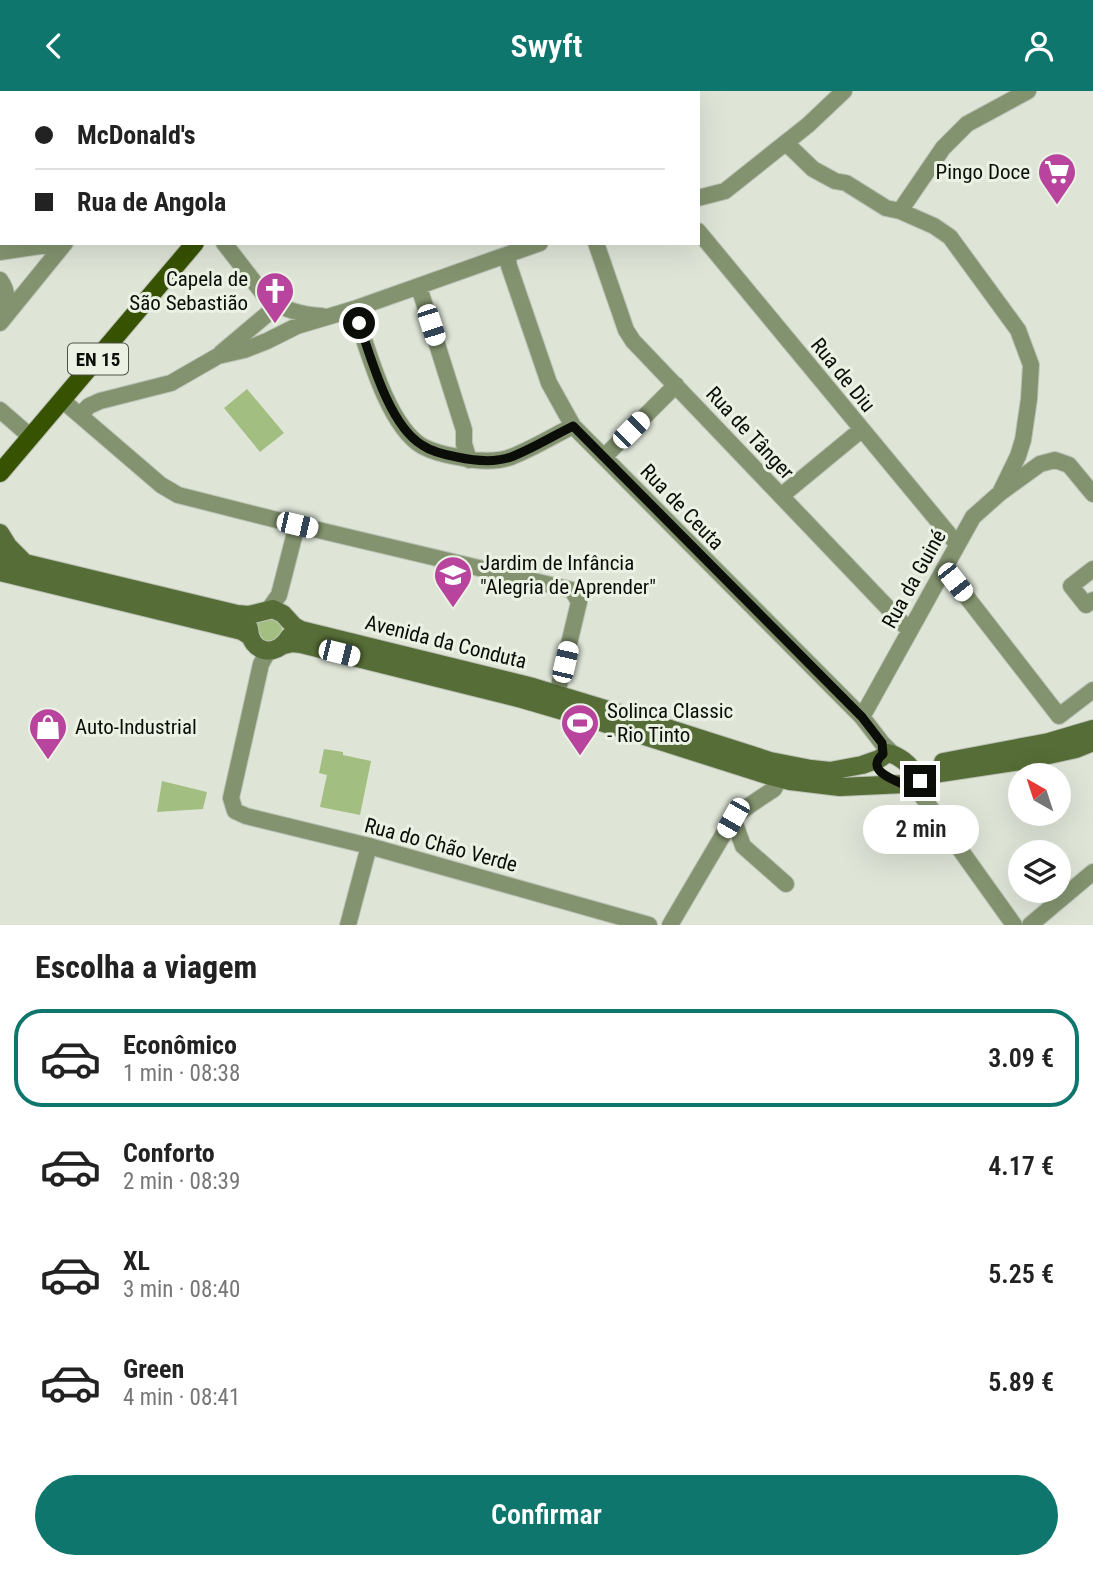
<!DOCTYPE html>
<html lang="pt">
<meta charset="utf-8">
<style>
body{margin:0;font-family:"Roboto Condensed",sans-serif;background:#f6f6f6;color:#222;height:100vh;display:flex;flex-direction:column;font-size:26px;white-space:nowrap}
*{box-sizing:border-box;margin:0}
p{font-size:23px;color:#767676}
.icon{flex:none;width:38px;height:38px;fill:none;stroke:currentColor;stroke-width:2;stroke-linecap:round;stroke-linejoin:round}
.map{position:relative;height:834px;overflow:hidden}
.panel{display:flex;flex-direction:column;background:#fff;flex:1}
.panel>*{flex:none}
.top-card{position:absolute;left:0px;top:0px;width:700px;height:154px;box-shadow:0 7px 28px #0002;display:grid;align-content:center;height:154px;padding:0 35px;background:#fff}
.needle{width:46px;rotate:321deg}
.tools{position:absolute;left:1008px;top:672px;display:grid;gap:14px}
.tools a{display:grid;place-items:center;width:63px;height:63px;border-radius:50%;background:#fff;box-shadow:0 7px 28px #0002;font-size:35px}
.end{position:absolute;width:32px;height:32px;margin:-16px;border:9px solid #0b0d08;background:#fff;box-shadow:0 0 0 4px #fff}
.from{border-radius:50%}
.bubble{position:absolute;height:49px;border-radius:24px;background:#fff;box-shadow:0 7px 28px #0002;font-size:23px;font-weight:600;line-height:49px;text-align:center}
.car{position:absolute;width:21px;height:42px;margin:-21px -10px;border-radius:9px;box-shadow:0 0 5px 2px #0007;background:linear-gradient(#fff 24%,#345 0 40%,#fff 0 76%,#345 0 86%,#fff 0)}
.top-card b{display:flex;align-items:center;gap:24px;height:66px;font-size:26px}
.top-card b+b{border-top:2px solid #e0e0e0}
.top-card i{width:18px;height:18px;background:#222}
ul{padding:0;list-style:none}
li{display:flex;align-items:center;gap:21px;height:98px;margin:0 14px 10px;padding:0 21px;border:4px solid transparent;border-radius:28px}
li div{flex:1}
li b{display:block;font-size:26px}
li em{font-style:normal;font-weight:600}
li.active{border-color:#0f766e}
li>.icon{width:63px;height:63px;stroke-width:1.5}
h2{padding:0 35px;font-size:32px;line-height:84px}
.action{display:flex;gap:14px;margin-top:auto;padding:14px 35px}
.action a{flex:1;height:80px;border-radius:42px;background:#0f766e;color:#fff;font-size:28px;font-weight:600;line-height:80px;text-align:center}
header{display:flex;justify-content:space-between;align-items:center;height:91px;padding:0 35px;background:#0f766e;color:#fff;font-size:32px;font-weight:600}
.map>svg:first-child{display:block}
</style>
<header><svg class="icon" aria-label="back" viewBox="0 0 24 24"><path d="M15 5l-7 7 7 7"/></svg>Swyft<svg class="icon" aria-label="person" viewBox="0 0 24 24"><circle cx="12" cy="8" r="4"/><path d="M4 21q1-7 8-7t8 7"/></svg></header>
<div class="map">
<svg width="1093" height="834" viewBox="0 0 1093 834">
<rect width="100%" height="100%" fill="#dee5d7"/>
<path fill="#a3be81" d="M247,298l37,44 -24,19 -36,-44z
M256 538a13 13 0 1 1 26 0a13 13 0 1 1-26 0Z
M324,658l19,3v3l28,6 -11,54 -40,-8 7,-32 -8,-2z
M162,690l45,11 -4,17 -46,3z"/>
<g fill="none" stroke-linecap="round" stroke-linejoin="round">
<defs>
<path id="street" d="M263,2v-2
M786,52l27,26 22,12 11,2 40,25 14,3 34,15 16,11 68,93 13,35 -2,34 -6,41 -5,16 -18,37
M698,107l27,-7 83,-66 36,-34
M900,120l43,-63 24,-24 61,-33
M698,140l259,313
M224,152l41,53c14,13 38,19 57,20
M596,152l30,87 7,11 276,289
M0,161l61,-9
M507,164l2,11 40,117 24,43 289,291 20,26 11,11
M0,189c10,14 6,22 1,37
M419,196l45,143v14l5,16
M354,218c13,38 33,116 68,137 11,6 24,9 36,11 17,4 36,6 53,0 21,-8 42,-21 62,-31
M0,232l65,-80
M221,262l57,-48
M62,309l99,85 17,10 119,30 275,65 7,12 -22,92
M0,319l31,27
M80,324l9,-9 11,-5 71,-18 47,-27 26,-6 23,-9 30,-15 57,-17 186,-66
M604,366l72,-72
M781,405l80,-66
M945,478l114,147 34,-26
M1093,478l-22,17 15,19 7,-5
M269,518l10,-14 18,-70
M271,560l-5,4 -5,9 -30,134 4,13 11,5 123,30 280,79
M862,626l111,-200 27,-24 40,-29 15,-4 14,5 24,29
M914,686l5,15 95,133
M733,727l10,28 43,38
M348,834l21,-79
M670,834l63,-107 17,-13 24,-16 6,-11
M1030,834l63,-53"/>
<path id="secondary" d="M0,442l8,13 17,17
M0,466l237,57 12,1 24,-6 10,5 11,12 7,4 232,57 125,38 112,36 41,8 19,2 32,-6 17,-6 9,-6c10,2 22,11 27,21l-5,8
M0,481l234,57 8,2 8,5
M249,537c1,25 27,31 40,9
M284,554l8,-2 9,1 221,55 72,21 173,55 23,6 50,6 65,-3 22,-9 94,-14 55,-12 17,-7
M943,671l106,-20 44,-13"/>
<path id="primary" d="M542,2l7,-2
M0,382l195,-230"/>
</defs>
<use href="#street" stroke="#bcc2b6" stroke-width="18"/>
<use href="#secondary" stroke="#bcc2b6" stroke-width="20"/>
<use href="#primary" stroke="#bcc2b6" stroke-width="20"/>
<use href="#street" stroke="#83936f" stroke-width="16"/>
<use href="#secondary" stroke="#566d37" stroke-width="18"/>
<use href="#primary" stroke="#375200" stroke-width="18"/>
</g>
<g fill="none" stroke-linecap="round" stroke-linejoin="round">
<path stroke="#0b0d08" stroke-width="9" d="M359,232c12,35 30,102 63,122 10,7 24,10 35,12 18,4 37,6 54,0 21,-8 42,-21 62,-31l289,291 20,26 1,11c-23,20 26,30 36,38l1,-11"/>
</g>
<defs>
<symbol id="supermarket-pin" viewBox="-11 -11 22 30"><path d="M0 17L-7.5 6A9.5 9.5 0 1 1 7.5 6Z" fill="#b8449d" stroke="#ebf2e4"/><path d="M-6-5.5h2.5l.6 2H6L4.5 2H-2.5L-4.4-4H-6ZM-1.5 3.2a1.3 1.3 0 1 0 .1 0ZM3 3.2a1.3 1.3 0 1 0 .1 0Z" fill="#fff"/></symbol>
<symbol id="church-pin" viewBox="-11 -11 22 30"><path d="M0 17L-7.5 6A9.5 9.5 0 1 1 7.5 6Z" fill="#b8449d" stroke="#ebf2e4"/><path d="M-1.2-6h2.4v3.5h3.3v2.4h-3.3V6h-2.4V-.1h-3.3v-2.4h3.3Z" fill="#fff"/></symbol>
<symbol id="school-pin" viewBox="-11 -11 22 30"><path d="M0 17L-7.5 6A9.5 9.5 0 1 1 7.5 6Z" fill="#b8449d" stroke="#ebf2e4"/><path d="M0-5L7-2L0 1L-7-2ZM-4 1L0 2.5L4 1V4Q0 6-4 4Z" fill="#fff"/></symbol>
<symbol id="stadium-pin" viewBox="-11 -11 22 30"><path d="M0 17L-7.5 6A9.5 9.5 0 1 1 7.5 6Z" fill="#b8449d" stroke="#ebf2e4"/><path d="M0-5a6.5 5 0 1 0 0 10a6.5 5 0 1 0 0-10ZM-3.5-1.8h7v3.6h-7Z" fill="#fff"/></symbol>
<symbol id="shop-pin" viewBox="-11 -11 22 30"><path d="M0 17L-7.5 6A9.5 9.5 0 1 1 7.5 6Z" fill="#b8449d" stroke="#ebf2e4"/><path d="M-5-2.5h2.3a2.7 3.5 0 0 1 5.4 0H5L5.5 6h-11ZM-1.5-2.5h3a1.5 2.3 0 0 0-3 0Z" fill="#fff"/></symbol>
</defs>
<g fill-rule="evenodd">
<use href="#supermarket-pin" x="1035" y="59" width="44" height="60"/>
<use href="#church-pin" x="253" y="178" width="44" height="60"/>
<use href="#school-pin" x="431" y="462" width="44" height="60"/>
<use href="#stadium-pin" x="558" y="610" width="44" height="60"/>
<use href="#shop-pin" x="26" y="614" width="44" height="60"/>
</g>
<g text-anchor="middle" stroke-width="6" stroke-linejoin="round" paint-order="stroke">
<rect fill="#ebf2e4" stroke="#4e524a" stroke-width="2" x="68" y="252.5" width="60" height="31" rx="5"/>
<g font-size="19" font-weight="bold" fill="#0b0d08">
<text x="98" y="275">EN 15</text>
</g>
<g font-size="21" fill="#0b0d08" stroke="#ebf2e4" text-anchor="start">
<text x="1030" y="88" text-anchor="end">Pingo Doce</text>
<text x="248" y="195" text-anchor="end">Capela de<tspan x="248" dy="24">São Sebastião</tspan></text>
<text x="480" y="479">Jardim de Infância<tspan x="480" dy="24">"Alegria de Aprender"</tspan></text>
<text x="607" y="627">Solinca Classic<tspan x="607" dy="24">- Rio Tinto</tspan></text>
<text x="75" y="643">Auto-Industrial</text>
</g>
<g font-size="21" fill="#0b0d08" stroke="#ebf2e4">
<text transform="translate(843 284) rotate(51)" y="7">Rua de Diu</text>
<text transform="translate(750 342) rotate(47)" y="7">Rua de Tânger</text>
<text transform="translate(682 416) rotate(46)" y="7">Rua de Ceuta</text>
<text transform="translate(914 488) rotate(-61)" y="7">Rua da Guiné</text>
<text transform="translate(446 551) rotate(14)" y="7">Avenida da Conduta</text>
<text transform="translate(441 754) rotate(15)" y="7">Rua do Chão Verde</text>
</g>
</g>
</svg>
<div class="tools">
<a><svg class="needle" viewBox="-14 -14 28 28"><path d="M0-13l5 13h-10z" fill="#e53935"/><path d="M0 13l5-13h-10z" fill="#767676"/></svg></a>
<a><svg class="icon" aria-label="layers" viewBox="0 0 24 24"><path d="M12 4l9 5-9 5-9-5zM3 14l9 5 9-5"/></svg></a>
</div>
<i class="end from" style="left:359px;top:232px"></i>
<i class="end" style="left:920px;top:690px"></i>
<div class="bubble" style="left:863px;top:714px;width:116px">2 min</div>
<i class="car" style="left:431px;top:234px;rotate:162deg"></i>
<i class="car" style="left:631px;top:339px;rotate:45deg"></i>
<i class="car" style="left:297px;top:434px;rotate:103deg"></i>
<i class="car" style="left:955px;top:491px;rotate:142deg"></i>
<i class="car" style="left:339px;top:562px;rotate:104deg"></i>
<i class="car" style="left:565px;top:571px;rotate:13deg"></i>
<i class="car" style="left:733px;top:727px;rotate:210deg"></i>
<div class="top-card">
<b><i class="from"></i>McDonald's</b>
<b><i></i>Rua de Angola</b>
</div>
</div>
<section class="panel">
<h2>Escolha a viagem</h2>
<ul>
<li class="active"><svg class="icon" aria-label="car" viewBox="0 0 24 24"><path d="M5 17H2v-5l4-1 3-4h7l3 4 3 1v5h-3M9 17h6M6 11h13"/><circle cx="7" cy="17" r="2"/><circle cx="17" cy="17" r="2"/></svg><div><b>Econômico</b><p>1 min · 08:38</p></div><em>3.09 €</em></li>
<li><svg class="icon" aria-label="car" viewBox="0 0 24 24"><path d="M5 17H2v-5l4-1 3-4h7l3 4 3 1v5h-3M9 17h6M6 11h13"/><circle cx="7" cy="17" r="2"/><circle cx="17" cy="17" r="2"/></svg><div><b>Conforto</b><p>2 min · 08:39</p></div><em>4.17 €</em></li>
<li><svg class="icon" aria-label="car" viewBox="0 0 24 24"><path d="M5 17H2v-5l4-1 3-4h7l3 4 3 1v5h-3M9 17h6M6 11h13"/><circle cx="7" cy="17" r="2"/><circle cx="17" cy="17" r="2"/></svg><div><b>XL</b><p>3 min · 08:40</p></div><em>5.25 €</em></li>
<li><svg class="icon" aria-label="car" viewBox="0 0 24 24"><path d="M5 17H2v-5l4-1 3-4h7l3 4 3 1v5h-3M9 17h6M6 11h13"/><circle cx="7" cy="17" r="2"/><circle cx="17" cy="17" r="2"/></svg><div><b>Green</b><p>4 min · 08:41</p></div><em>5.89 €</em></li>
</ul>
<div class="action"><a>Confirmar</a></div>
</section>
